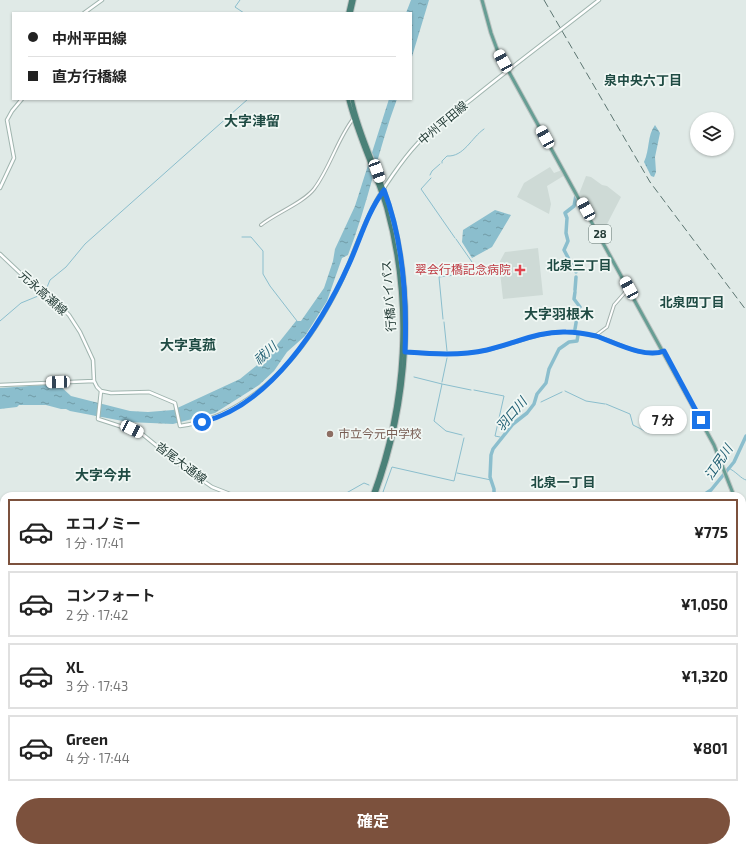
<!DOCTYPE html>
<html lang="ja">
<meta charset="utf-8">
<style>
body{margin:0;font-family:"Exo 2","Noto Sans JP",sans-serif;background:#f6f6f6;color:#222;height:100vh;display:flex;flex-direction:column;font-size:15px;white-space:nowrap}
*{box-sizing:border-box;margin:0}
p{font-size:13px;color:#767676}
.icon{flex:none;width:22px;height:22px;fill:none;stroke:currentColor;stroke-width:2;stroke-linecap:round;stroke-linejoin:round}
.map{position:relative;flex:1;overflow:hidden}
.drawer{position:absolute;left:0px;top:492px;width:746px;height:360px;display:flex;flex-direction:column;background:#fff;border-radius:12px 12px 0 0;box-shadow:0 1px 3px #0004}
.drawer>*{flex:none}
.banner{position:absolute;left:12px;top:12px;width:400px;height:88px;border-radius:0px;box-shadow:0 1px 3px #0004;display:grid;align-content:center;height:88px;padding:0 16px;background:#fff}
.fabs{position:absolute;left:690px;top:112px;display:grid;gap:8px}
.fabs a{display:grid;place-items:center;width:44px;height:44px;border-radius:50%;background:#fff;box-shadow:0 1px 3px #0004;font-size:20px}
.end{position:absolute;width:18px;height:18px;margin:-9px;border:5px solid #1a73e8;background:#fff;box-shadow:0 0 0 2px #fff}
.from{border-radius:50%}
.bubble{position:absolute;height:28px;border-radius:14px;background:#fff;box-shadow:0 1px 3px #0004;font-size:13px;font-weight:700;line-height:28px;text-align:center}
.car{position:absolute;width:12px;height:24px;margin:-12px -6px;border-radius:5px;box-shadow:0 0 3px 1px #0007;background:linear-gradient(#fff 24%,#345 0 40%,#fff 0 76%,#345 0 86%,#fff 0)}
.banner b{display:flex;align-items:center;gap:14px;height:38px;font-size:15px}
.banner b+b{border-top:1px solid #e0e0e0}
.banner i{width:10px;height:10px;background:#222}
ul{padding:7px 0 0;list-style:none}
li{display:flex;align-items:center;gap:12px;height:66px;margin:0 8px 6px;padding:0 8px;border:2px solid #e0e0e0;border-radius:0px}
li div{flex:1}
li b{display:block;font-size:15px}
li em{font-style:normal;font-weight:700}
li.current{border-color:#7c513d}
li>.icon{width:36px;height:36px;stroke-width:1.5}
.cta{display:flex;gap:8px;margin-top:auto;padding:8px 16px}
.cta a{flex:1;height:46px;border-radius:24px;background:#7c513d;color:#fff;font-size:16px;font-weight:700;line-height:46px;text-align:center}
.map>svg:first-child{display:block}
</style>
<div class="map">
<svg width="746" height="852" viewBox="0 0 746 852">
<defs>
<pattern id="water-ripples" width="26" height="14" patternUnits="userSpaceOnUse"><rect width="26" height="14" fill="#8bbecd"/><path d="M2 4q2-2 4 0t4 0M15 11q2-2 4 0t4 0" fill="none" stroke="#719ba7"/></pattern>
</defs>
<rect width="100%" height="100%" fill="#e0eae7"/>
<path fill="#cedad6" d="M550,167l4,6 8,-3 3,5 -18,11 4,18 -2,10 -32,-17 7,-14z
M586,176l5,1 11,8 5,1 14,11 -15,29 -8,2 -19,-34z
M538,248l5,47 -40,4 -4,-36 6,-11z"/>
<path fill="url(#water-ripples)" d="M411,0h18l-18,60v-47h-5z
M389,99h8c-19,51 -29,105 -49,156l-6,3 -15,43 -22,35 -18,16 -13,19 -15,14 -44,28 -42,11 -45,-2 -58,-11 -4,-2h-5l-15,-4h-27l-2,2 -17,2v-21l58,-4 13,12 59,15 18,1 25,-2 67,-31 16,-13 16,-15 24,-30h5l23,-33 9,-27 2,-12 20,-43z
M655,125l5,8 -5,24 1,15 -2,5 -3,-1 -7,-14c6,-13 3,-26 11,-37z
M495,210l16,5 -19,32 -20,11 -10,-16 1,-12z
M88,848h97l-23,4h-83z"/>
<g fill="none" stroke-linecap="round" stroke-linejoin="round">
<path stroke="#8bbecd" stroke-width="1" d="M240,0l-5,7 9,6
M442,163v-2l5,-5c17,1 24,-18 37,-27
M430,175l2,-4 8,-7
M431,178l-10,11 34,49
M242,237h9l12,14v23l7,12 27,35
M456,239l16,23
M473,264l1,8
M45,292l5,-12 16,-13 19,-23 163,-145
M443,319l-4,-42 32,-4
M0,321l21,-18 22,-9
M444,322l3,29
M414,377l28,7 -8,37 12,10 16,4
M442,382l5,-24
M442,384l29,6
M474,390l30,6 -9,40 5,1
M565,391l21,10 19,3
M541,402l21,-10
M606,404l24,10 3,11 16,8
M728,468c8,3 13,11 18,12
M457,473l34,7
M341,496l23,-13 5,2
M391,496l-8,-4 9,-25 62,14 10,-43
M742,651l4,-1
M0,696l4,-2
M422,852l3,-4
M628,852l2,-4"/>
<path stroke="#8bbecd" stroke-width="3.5" d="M576,195l-2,11 -9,7 2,5 -1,15 2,8 -4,9 8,15 4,4v3
M575,290l1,-13
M575,292l-1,7 6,8 -4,6 1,4 -2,12
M494,496v-7l-4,-12 1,-22 2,-6 20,-25 14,-11 7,-9 3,-10 9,-11 3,-14 10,-20 10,-7 8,-1 1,-6
M702,496l9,-6 23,-28 12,-26"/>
<defs>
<path id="tertiary" d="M261,225c15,-12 42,-22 53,-36 16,-21 23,-49 39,-70
M595,336l12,-9 7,-22 15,-17
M405,352c27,2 55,4 82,-2 28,-6 52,-19 80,-18 10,0 19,2 28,4 21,5 45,22 67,16
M742,684l4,1
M0,694l4,-2
M0,803l4,-2
M213,852l34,-4"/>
<path id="secondary" d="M84,13l18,-13
M0,188l14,-30 -7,-38 5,-9 10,-12
M0,254l35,33 19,13 15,15 11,17 13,28 1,21 3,6 4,4 10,2 38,-1 26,11 5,23c76,-11 128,-77 160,-142 12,-25 20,-52 33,-77 9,-18 30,-48 44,-63 15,-17 37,-31 55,-45 42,-34 85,-66 127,-99
M0,385l94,-4
M101,391l-3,28 43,14 38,31 33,23 23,9
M742,809h4"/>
<path id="primary" d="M482,0l9,33 7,19 216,393 20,51
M742,528l4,17
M742,760l4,-17
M723,852l1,-4"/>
<path id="trunk" d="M348,13l3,-13
M351,13l3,-13
M348,99c9,37 27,72 38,109 26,95 20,196 -14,288
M352,99c7,34 24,67 35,100 31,94 22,205 -12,297
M327,848v4
M334,848l1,4
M337,848l1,4
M347,848l1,4"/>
</defs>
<use href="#tertiary" stroke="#a3b2ae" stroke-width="4"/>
<use href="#secondary" stroke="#a0b5af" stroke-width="4.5"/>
<use href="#primary" stroke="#bdc4c2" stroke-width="5"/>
<use href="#trunk" stroke="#bdc4c2" stroke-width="5.5"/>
<use href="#tertiary" stroke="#fff" stroke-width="2"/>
<use href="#secondary" stroke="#fff" stroke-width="2.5"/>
<use href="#primary" stroke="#679e94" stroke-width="3"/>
<use href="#trunk" stroke="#4b8178" stroke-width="3.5"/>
<path stroke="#5c7571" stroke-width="1" stroke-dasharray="8 4" stroke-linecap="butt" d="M544,0l106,182 96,128"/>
</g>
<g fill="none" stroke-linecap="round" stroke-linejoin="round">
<path stroke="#1a73e8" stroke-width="5" d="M202,422c68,-16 120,-98 147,-158 11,-24 18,-51 35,-74 19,50 23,109 21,162 28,2 55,4 82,-2 27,-6 51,-19 79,-18 10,0 21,2 30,4 18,6 49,23 68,15l37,69"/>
</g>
<path fill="#e0444e" stroke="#f0f7f4" stroke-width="1.5" d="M518 264h4v4h4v4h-4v4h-4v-4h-4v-4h4z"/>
<circle fill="#8d6e63" stroke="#f0f7f4" stroke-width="1.5" cx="330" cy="434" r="4"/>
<g text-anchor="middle" stroke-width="3.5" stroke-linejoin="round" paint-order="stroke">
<rect fill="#f0f7f4" stroke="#60736e" stroke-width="1" x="589" y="225" width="22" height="18" rx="3"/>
<g font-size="11" font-weight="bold" fill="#223a35">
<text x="600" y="238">28</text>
</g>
<g font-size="12" fill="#223a35" stroke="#f0f7f4">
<text transform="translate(443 123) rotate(-40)" y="4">中州平田線</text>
<text transform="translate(43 293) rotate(42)" y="4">元永高瀬線</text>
<text transform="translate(389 296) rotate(-94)" y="4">行橋バイパス</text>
<text transform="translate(181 463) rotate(37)" y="4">沓尾大通線</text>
</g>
<g font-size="12" fill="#be3a42" stroke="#f0f7f4" text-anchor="end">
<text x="511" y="274">翠会行橋記念病院</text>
</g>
<g font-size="12" fill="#785e54" stroke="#f0f7f4" text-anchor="start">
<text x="338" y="438">市立今元中学校</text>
</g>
<g font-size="13" font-weight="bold" fill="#1f4b43" stroke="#f0f7f4">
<text x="643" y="85">泉中央六丁目</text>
<text x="579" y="270">北泉三丁目</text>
<text x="692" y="307">北泉四丁目</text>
<text x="563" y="487">北泉一丁目</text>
</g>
<g font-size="13" font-style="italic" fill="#1f5e72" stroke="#f0f7f4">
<text transform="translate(265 353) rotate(-42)" y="5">祓川</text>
<text transform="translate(511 414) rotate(-49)" y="5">羽口川</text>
<text transform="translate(718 462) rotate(-56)" y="5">江尻川</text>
</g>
<g font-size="14" font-weight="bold" fill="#1f4b43" stroke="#f0f7f4">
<text x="252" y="126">大字津留</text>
<text x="559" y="319">大字羽根木</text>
<text x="188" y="350">大字真菰</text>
<text x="103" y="480">大字今井</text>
</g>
</g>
</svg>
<div class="fabs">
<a><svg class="icon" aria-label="layers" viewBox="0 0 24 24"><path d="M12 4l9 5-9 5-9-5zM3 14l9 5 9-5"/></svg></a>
</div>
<i class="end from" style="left:202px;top:422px"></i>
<i class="end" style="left:701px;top:420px"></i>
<div class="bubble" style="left:639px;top:406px;width:48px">7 分</div>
<i class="car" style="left:503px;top:61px;rotate:331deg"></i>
<i class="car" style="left:545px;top:137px;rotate:331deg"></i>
<i class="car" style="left:377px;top:171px;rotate:160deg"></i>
<i class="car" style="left:586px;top:209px;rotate:331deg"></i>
<i class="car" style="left:629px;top:288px;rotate:331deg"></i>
<i class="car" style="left:58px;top:382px;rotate:268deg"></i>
<i class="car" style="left:132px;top:429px;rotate:116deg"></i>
<div class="banner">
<b><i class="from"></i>中州平田線</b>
<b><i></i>直方行橋線</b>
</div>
<section class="drawer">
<ul>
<li class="current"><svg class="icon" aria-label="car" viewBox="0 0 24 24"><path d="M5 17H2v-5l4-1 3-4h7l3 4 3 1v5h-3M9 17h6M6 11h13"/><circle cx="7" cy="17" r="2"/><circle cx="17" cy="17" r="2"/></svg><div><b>エコノミー</b><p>1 分 · 17:41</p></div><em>¥775</em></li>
<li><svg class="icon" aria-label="car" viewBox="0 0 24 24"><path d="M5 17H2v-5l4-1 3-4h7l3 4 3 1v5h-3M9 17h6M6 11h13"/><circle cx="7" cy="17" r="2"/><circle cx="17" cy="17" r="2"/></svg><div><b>コンフォート</b><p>2 分 · 17:42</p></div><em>¥1,050</em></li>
<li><svg class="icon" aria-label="car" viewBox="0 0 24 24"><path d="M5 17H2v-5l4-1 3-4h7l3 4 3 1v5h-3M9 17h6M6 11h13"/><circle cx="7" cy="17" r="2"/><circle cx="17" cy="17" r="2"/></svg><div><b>XL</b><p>3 分 · 17:43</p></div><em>¥1,320</em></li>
<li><svg class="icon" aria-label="car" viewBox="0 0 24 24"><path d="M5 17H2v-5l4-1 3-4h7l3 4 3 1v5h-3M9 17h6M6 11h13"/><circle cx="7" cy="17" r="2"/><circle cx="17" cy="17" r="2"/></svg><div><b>Green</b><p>4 分 · 17:44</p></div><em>¥801</em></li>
</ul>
<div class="cta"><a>確定</a></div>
</section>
</div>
